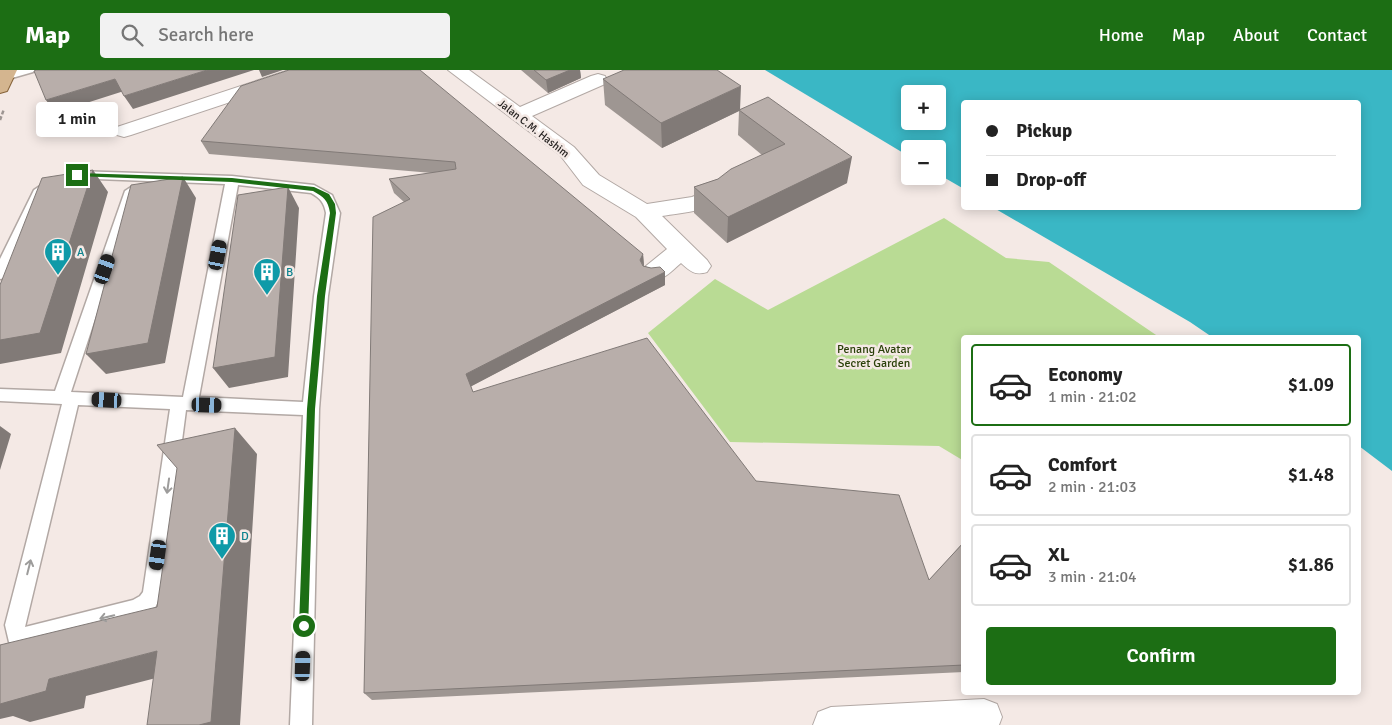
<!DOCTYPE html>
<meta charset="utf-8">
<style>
body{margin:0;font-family:Signika,sans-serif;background:#f2f2f2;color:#222;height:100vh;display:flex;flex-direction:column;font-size:19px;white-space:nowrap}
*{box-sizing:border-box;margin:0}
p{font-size:16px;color:#767676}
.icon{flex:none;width:28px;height:28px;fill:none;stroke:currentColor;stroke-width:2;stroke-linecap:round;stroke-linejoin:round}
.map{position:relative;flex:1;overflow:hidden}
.details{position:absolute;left:961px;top:265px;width:400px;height:360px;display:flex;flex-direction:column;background:#fff;border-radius:5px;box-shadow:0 2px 12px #0003}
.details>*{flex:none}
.guide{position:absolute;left:961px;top:30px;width:400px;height:110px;border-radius:5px;box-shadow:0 2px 12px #0003;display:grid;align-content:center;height:110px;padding:0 25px;background:#fff}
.tools{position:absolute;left:901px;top:15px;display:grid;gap:10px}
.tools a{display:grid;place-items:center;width:45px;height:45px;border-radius:5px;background:#fff;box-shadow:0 2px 12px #0003;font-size:25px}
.end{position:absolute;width:22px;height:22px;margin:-11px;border:6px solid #1c6e14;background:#fff;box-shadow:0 0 0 2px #fff}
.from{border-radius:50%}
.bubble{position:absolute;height:35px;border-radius:5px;background:#fff;box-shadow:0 2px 12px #0003;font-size:16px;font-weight:600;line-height:35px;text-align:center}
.car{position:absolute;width:15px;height:30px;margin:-15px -8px;border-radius:6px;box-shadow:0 0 4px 1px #0007;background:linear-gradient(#222 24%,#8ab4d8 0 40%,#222 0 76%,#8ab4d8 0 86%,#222 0)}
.guide b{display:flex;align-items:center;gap:18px;height:48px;font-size:19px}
.guide b+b{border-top:1px solid #e0e0e0}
.guide i{width:12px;height:12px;background:#222}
ul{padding:9px 0 0;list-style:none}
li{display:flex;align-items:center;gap:15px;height:82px;margin:0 10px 8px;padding:0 15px;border:2px solid #e0e0e0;border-radius:5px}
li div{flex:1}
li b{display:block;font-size:19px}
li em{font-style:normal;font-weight:600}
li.active{border-color:#1c6e14}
li>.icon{width:45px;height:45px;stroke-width:1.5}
.action{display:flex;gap:10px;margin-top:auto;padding:10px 25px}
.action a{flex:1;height:58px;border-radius:5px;background:#1c6e14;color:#fff;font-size:20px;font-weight:600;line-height:58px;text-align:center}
header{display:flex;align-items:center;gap:30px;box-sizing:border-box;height:70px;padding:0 25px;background:#1c6e14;color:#fff}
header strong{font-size:24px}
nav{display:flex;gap:28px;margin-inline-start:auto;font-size:18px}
.search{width:350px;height:45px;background:#f2f2f2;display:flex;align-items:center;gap:12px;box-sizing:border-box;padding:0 18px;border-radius:5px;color:#767676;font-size:19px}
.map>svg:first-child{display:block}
</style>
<header>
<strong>Map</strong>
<div class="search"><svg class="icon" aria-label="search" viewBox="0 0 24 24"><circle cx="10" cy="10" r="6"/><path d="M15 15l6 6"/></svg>Search here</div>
<nav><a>Home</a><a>Map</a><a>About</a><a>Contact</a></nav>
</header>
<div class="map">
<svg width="1392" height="655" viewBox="0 0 1392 655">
<rect width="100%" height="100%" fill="#f4e9e5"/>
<path fill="#b9db94" d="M944,148l62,40 43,4 110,75 -195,1v123l-25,-15 -209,-4 -82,-109 67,-54 53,31z"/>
<path fill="#3ab7c5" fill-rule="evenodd" d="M765,0h627v401l-33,-25v-108l-147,-1 -22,-15 -196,-114h365v-106h-395v87l-26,-15v-25h-28v8zM910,24h28v27h-28z"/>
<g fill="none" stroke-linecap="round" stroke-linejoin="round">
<defs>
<path id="lane" d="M17,0h18l-2,2 -28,8 -5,-2 1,-3z
M75,101l157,5 82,9 18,10 8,18 -12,83 -9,113 -7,316h-22l13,-310 -117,-5 -24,183 -8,17 -18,8 -110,29 -17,-5 -4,-17 57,-221 -62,-3v-12l55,2 70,-200 6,-4 6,4 -66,201 112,5 42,-213 -154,-6 -2,-3 2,-3zM238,115l73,8c9,5 13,9 15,20l-12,83 -11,106 -104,-5zM78,335l92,4 -27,183 -3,4 -7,4 -108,27z
M40,116l6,4 -39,84 -2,4 -5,1v-20l34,-69z"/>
<path id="street" d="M289,0h28l-2,4 -184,61 -7,2 -7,-2 -3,-4 3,-4z
M448,0h21l51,37 71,-31 7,-2 7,2 2,4 -2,4 -73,32 42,31 25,28 48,29 45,-7 26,-11 8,2 3,5c-11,17 -48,20 -67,23l45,44 4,6 -4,6c-12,4 -17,-1 -26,-9 -12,10 -18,20 -35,15l-3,-6 3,-6 21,-17 -31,-32 -53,-32 -23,-30z
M984,629l13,5 5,13 -3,8h-186l5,-13 13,-5z"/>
<path id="primary" d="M0,0h17l-10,21 -7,2z"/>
</defs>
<use href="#lane" stroke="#b2a8a4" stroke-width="3"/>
<use href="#street" stroke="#b2a8a4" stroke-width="2"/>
<use href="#primary" stroke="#856238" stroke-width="2"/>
<path stroke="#9d9592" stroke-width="2.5" stroke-dasharray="4 2" stroke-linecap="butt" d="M0,50l4,-11"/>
<use href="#lane" fill="#fff" fill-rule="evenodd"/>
<use href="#street" fill="#fff" fill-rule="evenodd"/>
<use href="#primary" fill="#d4b58f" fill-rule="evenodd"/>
</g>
<path fill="#9e9692" d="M289,0l354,184 1,12 21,6v13l-194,101 2,6 283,89 173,99 35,-38v130l-592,28 -8,-7 40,-491 -10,-9 -5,-14 43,-6 -223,-19 -8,-13z
M521,0h59l1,8 -33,15z
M603,9l137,30 107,74 -120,60 -33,-30v-26l24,-8 44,-24 -24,-20 1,-24 -77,37 -57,-43z"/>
<path fill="#817a77" d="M207,0h47l-121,39 -9,-13z
M259,0h24l-21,7z
M570,0h10l1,8 -33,15 -2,-13z
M115,9l9,12 -69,22 -9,-13z
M741,16l-1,24h-1v1l-77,37 -1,-25z
M852,87l-5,26 -120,60 1,-26z
M93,100l15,22 -47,161 -61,11v-24z
M183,107l13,21 -31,165 -59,11 -20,-20z
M288,117l11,21 -11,169 -59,11 -16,-20z
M643,184l1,12 -4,-6z
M665,202v13l-195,102 -4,-13z
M0,356l11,8 -11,36z
M235,358l22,26 -17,271h-41z
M157,581l30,19 -101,26 -2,12 -54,14 -17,-6 -13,3v-15l49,-25z"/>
<path fill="#b8aeaa" stroke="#817a77" d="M36,0h171l-83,26 -9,-17 -69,21 -12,-29z
M289,0h131l223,184 -3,6 3,6 8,2 9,-1 5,5 -199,102 7,18 174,-54 109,143 143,14 30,85 35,-38v123l-600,28 9,-476 37,-18 -21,-20 67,-10 -1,-7 -254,-21 40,-55z
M534,0h36l-24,10z
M624,0h93l24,16 -80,37 -58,-44z
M768,27l84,60 -124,60 -34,-30 24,-8 13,-10 54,-25 -46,-34z
M93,100l-53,163 -40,7v-55l42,-107z
M183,107l-35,166 -62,11 45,-169z
M288,117l-13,170 -62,11 25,-173z
M235,358l-24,294 -12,3h-52l10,-74 -108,28 -3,12 -46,13v-59l157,-38 20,-139 -20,-23z"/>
<defs><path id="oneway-shaft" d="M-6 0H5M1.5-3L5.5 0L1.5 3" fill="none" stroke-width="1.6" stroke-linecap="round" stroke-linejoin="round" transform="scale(1.25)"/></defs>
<g stroke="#9d9c9b">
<use href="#oneway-shaft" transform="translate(168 416) rotate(98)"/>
<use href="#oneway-shaft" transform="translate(29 497) rotate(-76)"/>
<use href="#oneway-shaft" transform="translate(107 547) rotate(166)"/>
</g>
<path fill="#1c6e14" d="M77,103l155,5 82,9 15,7 6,10 1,9 -11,83 -10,113 -7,221 -4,1 -5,-5 8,-217 10,-113 13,-83c-2,-13 -6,-16 -17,-22l-81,-9 -157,-6v-2z"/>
<defs>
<symbol id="building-pin" viewBox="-11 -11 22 30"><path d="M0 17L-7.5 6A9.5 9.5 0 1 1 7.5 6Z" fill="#0f9aa8" stroke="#f4e9e5"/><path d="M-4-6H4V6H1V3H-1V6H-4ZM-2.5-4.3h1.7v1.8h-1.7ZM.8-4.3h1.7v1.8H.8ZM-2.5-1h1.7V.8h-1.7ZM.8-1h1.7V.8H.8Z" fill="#fff"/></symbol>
</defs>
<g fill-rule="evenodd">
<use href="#building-pin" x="42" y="166" width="32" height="43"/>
<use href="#building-pin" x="251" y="186" width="32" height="43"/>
<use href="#building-pin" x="206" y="450" width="32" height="43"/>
</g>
<g text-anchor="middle" stroke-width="5" stroke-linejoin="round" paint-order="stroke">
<g font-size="11" fill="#262221" stroke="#f4e9e5">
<text transform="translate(534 58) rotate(38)" y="4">Jalan C.M. Hashim</text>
</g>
<g font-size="12" fill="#0d838f" stroke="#f4e9e5" text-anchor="start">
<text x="77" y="186">A</text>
<text x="286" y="206">B</text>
<text x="241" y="470">D</text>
</g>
<g font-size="12" fill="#2a4009" stroke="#f4e9e5">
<text x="874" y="283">Penang Avatar<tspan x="874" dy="14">Secret Garden</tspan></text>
</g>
</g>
</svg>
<div class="tools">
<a>+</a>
<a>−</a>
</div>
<i class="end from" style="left:304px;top:556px"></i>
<i class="end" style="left:77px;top:105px"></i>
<div class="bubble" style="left:36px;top:32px;width:82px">1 min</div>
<i class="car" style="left:218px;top:185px;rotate:11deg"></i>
<i class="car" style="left:105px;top:199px;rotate:19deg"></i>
<i class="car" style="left:107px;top:330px;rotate:273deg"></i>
<i class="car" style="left:207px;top:335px;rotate:92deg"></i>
<i class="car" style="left:158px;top:485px;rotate:188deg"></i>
<i class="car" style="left:303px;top:596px;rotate:2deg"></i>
<div class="guide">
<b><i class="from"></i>Pickup</b>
<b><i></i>Drop-off</b>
</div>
<section class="details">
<ul>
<li class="active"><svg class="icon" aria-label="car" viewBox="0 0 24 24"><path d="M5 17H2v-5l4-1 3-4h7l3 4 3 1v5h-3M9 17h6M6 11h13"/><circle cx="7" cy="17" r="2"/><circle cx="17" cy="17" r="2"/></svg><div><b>Economy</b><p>1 min · 21:02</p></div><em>$1.09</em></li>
<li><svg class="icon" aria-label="car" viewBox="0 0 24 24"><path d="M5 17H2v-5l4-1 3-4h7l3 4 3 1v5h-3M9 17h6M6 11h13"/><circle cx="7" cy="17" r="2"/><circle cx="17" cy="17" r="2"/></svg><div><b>Comfort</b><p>2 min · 21:03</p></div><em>$1.48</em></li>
<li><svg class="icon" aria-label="car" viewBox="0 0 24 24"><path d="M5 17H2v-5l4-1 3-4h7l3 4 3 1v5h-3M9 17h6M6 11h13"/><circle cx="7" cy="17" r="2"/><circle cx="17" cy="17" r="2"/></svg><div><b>XL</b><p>3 min · 21:04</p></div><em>$1.86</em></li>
</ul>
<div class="action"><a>Confirm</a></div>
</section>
</div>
